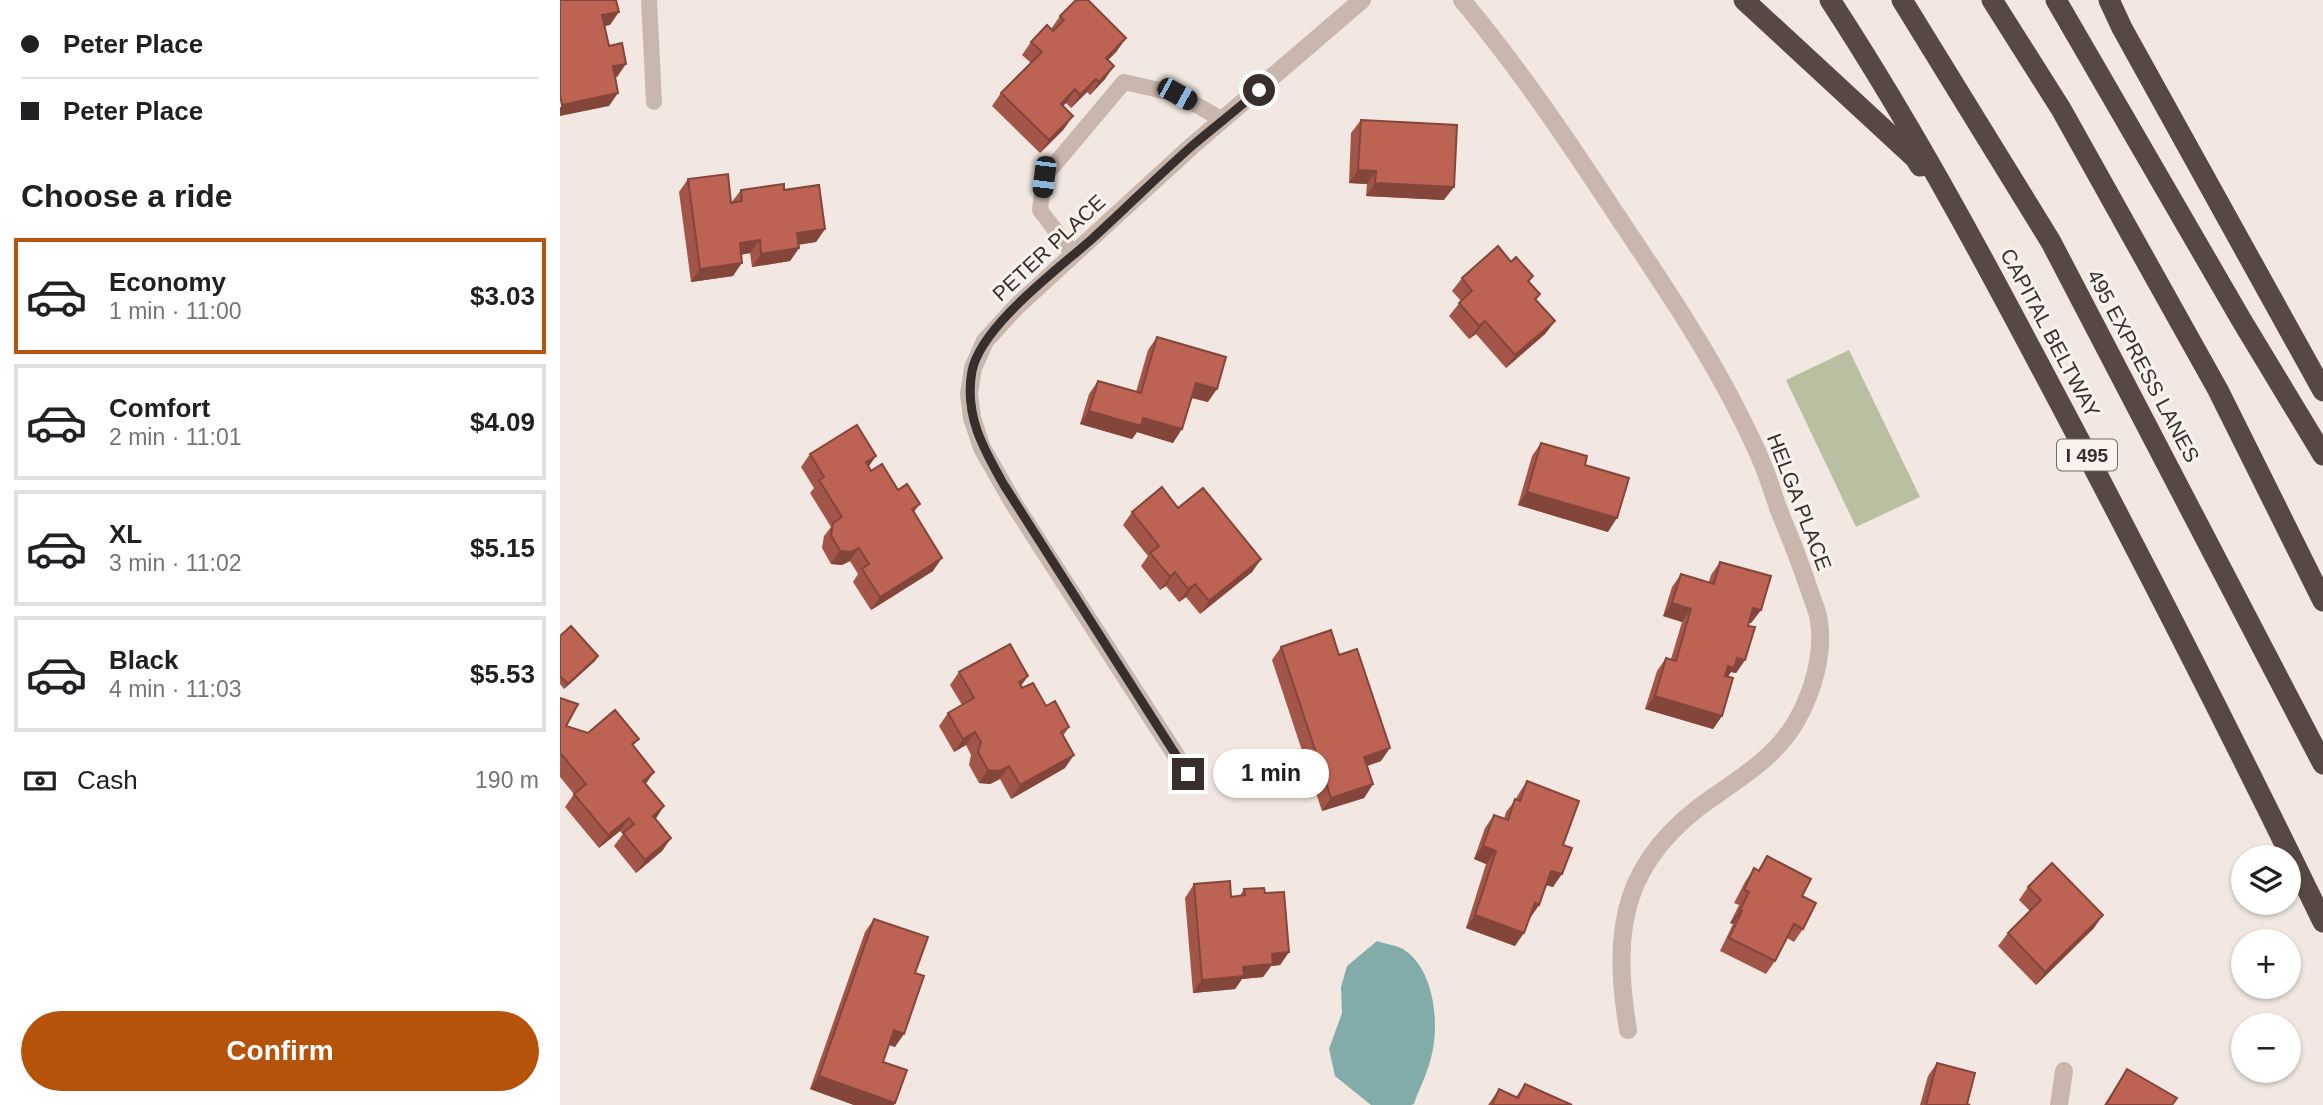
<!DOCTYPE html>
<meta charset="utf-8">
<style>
body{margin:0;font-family:Arial,sans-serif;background:#f6f6f6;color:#202124;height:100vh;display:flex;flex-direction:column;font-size:26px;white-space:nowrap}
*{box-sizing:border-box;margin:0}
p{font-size:23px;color:#757577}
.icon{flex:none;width:38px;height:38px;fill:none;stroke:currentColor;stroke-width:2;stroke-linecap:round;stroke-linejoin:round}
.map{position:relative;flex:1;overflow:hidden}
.details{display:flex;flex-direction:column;background:#fff;width:560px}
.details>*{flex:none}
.top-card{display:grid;align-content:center;height:154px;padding:0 21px;background:#fff}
.controls{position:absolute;left:1671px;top:845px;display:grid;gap:14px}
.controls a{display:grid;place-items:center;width:70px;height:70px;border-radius:50%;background:#fff;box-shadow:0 2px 5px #0004;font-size:35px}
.end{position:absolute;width:32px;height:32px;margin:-16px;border:9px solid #382e2b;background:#fff;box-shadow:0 0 0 4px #fff}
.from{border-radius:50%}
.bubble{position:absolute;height:49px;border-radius:24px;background:#fff;box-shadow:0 2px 5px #0004;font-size:23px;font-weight:700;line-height:49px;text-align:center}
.car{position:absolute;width:21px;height:42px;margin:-21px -10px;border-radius:9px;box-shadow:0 0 5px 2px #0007;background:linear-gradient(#222 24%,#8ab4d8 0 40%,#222 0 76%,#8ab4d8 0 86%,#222 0)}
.top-card b{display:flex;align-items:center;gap:24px;height:66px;font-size:26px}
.top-card b+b{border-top:2px solid #e0e0e0}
.top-card i{width:18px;height:18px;background:#202124}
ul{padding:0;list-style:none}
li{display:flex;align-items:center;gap:21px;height:116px;margin:0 14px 10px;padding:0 7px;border:4px solid #e0e0e0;border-radius:0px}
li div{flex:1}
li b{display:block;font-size:26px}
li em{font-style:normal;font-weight:700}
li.active{border-color:#b45309}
li>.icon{width:63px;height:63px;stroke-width:1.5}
h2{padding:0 21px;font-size:32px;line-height:84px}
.pay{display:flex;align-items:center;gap:18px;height:77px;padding:0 21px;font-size:26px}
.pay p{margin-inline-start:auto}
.primary-button{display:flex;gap:14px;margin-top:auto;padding:14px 21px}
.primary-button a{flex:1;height:80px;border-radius:42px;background:#b45309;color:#fff;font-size:28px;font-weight:700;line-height:80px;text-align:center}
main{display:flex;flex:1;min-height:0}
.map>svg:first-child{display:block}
</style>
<main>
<section class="details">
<div class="top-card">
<b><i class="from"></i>Peter Place</b>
<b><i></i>Peter Place</b>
</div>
<h2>Choose a ride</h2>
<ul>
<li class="active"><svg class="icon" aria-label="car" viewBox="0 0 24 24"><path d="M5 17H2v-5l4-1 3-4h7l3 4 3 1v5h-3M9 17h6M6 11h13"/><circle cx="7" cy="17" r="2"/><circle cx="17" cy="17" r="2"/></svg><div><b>Economy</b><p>1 min · 11:00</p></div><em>$3.03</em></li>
<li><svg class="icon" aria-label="car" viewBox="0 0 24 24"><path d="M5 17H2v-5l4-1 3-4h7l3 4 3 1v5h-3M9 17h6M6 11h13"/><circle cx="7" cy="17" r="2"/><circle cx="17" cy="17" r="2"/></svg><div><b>Comfort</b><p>2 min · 11:01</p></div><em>$4.09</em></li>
<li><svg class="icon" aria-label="car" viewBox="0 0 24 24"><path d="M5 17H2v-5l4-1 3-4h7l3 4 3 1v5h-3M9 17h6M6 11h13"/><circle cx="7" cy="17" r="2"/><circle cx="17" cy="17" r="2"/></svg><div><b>XL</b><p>3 min · 11:02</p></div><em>$5.15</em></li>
<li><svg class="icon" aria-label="car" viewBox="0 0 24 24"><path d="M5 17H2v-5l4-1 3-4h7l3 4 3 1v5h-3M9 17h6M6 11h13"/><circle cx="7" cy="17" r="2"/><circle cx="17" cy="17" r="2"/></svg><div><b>Black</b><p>4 min · 11:03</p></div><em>$5.53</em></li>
</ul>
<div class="pay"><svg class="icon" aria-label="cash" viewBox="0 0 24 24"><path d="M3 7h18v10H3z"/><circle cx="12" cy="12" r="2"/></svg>Cash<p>190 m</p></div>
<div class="primary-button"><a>Confirm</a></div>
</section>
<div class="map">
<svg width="1763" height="1105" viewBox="0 0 1763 1105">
<rect width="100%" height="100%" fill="#f2e8e1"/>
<path fill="#b9c0a2" d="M1289,350l71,147 -64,30 -70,-147z"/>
<path fill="#82acaa" d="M817,941c8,3 19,4 26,8 32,20 37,76 28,109 -4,16 -12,31 -17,46l-3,1h-40l-36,-29 -6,-27 13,-36 -1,-26 6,-21z"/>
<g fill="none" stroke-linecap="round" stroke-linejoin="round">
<path stroke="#c9b7ad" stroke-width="16" d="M89,0l5,102
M514,255l-34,-45 4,-33 80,-95 53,12 46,26"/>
<path stroke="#c9b7ad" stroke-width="18" d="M902,0c56,67 104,138 152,211 38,57 77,114 110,174 15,28 31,58 42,88 5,13 9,27 14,40 11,26 21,52 30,79 3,9 8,20 9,29 5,33 -6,70 -22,99 -19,34 -53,56 -84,77 -90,62 -102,130 -85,233
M628,774l-174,-270 -32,-56 -10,-30 -3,-24 4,-26 12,-27 31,-34 177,-162 169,-145
M1499,1105l5,-34"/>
<path stroke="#584843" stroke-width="21" d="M1184,0l171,158 5,8
M1270,0c91,139 168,286 245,432 85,162 168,325 248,490
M1342,0l149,242 272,522
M1432,0l69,109 157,281 105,211
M1496,0l186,321 81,134
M1549,0l13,28 201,363"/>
</g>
<path fill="#a25548" d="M500,16l57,35 -9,9 -3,19 -15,16 -3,-3 -16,16 -5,-5 -3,3 1,23 -24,24 -48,-47 9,-13 30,-30 -9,-8 9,-13 20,-13z
M801,120l83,80 -78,-4 1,-12 -18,-1 2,-50z
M128,179l43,24 10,-13h43l41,39 -9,13 -18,3 1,3 -9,13 -38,6 -2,-14 -9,2 -8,21 -42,6 -12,-90z
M951,262l22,14 -4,6 11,12 -4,6 19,21 -10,13 -39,34 -30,-34 -7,5 -20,-23 12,-15 -9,-10 10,-13z
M597,337l51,65 -17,-4 -18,45 -36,-11 -5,7 -52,-15 9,-30 9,-13 38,11 12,-42z
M981,443l44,22 23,67 -90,-27 14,-49z
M250,454l59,13 2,4 49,33 -6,8 19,59 -62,39 -18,-28 5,-8 -8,-13 -8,4 -11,-1 -9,-16 2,-12 7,-9 -21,-34 4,-5 -13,-21z
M618,508l83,51 -9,13 -52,42 -14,-17 -7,5 -13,-16 -6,4 -19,-24 7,-10 -25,-31 9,-13z
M1160,562l41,48 -10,13 -2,-1 -4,38 -9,13 -5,-1 -3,4 -6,40 -9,13 -68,-20 12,-38 9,-13 5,1 11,-37 -19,-6 9,-29 9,-13 28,8 2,-7z
M0,636l38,20 -3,5 -31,28 -4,-5z
M721,647l58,8 42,106 -14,5 6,18 -9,14 -42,13 -50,-151z
M399,672l69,4 -7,10 1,2 24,18 23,21 -6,9 2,32 -54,31 -11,-20 -10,5 -11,-1 -10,-18 2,-10 -5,-10 -12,7 -15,-26 9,-13 14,-8 -12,-20z
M0,698l6,28 22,7 51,6 -6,7 22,73 16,19 -9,13 -26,22 -22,-27 9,-12 -3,-3 -21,17 -34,-41 9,-13 -14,-17z
M967,781l36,64 -10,42 -7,-2 -7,20 -9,13 -15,28 -49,-18 20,-64 -12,-5 11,-31 9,-13 10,4 2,-7 10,-13 2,-4z
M1207,856l35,40 1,33 -9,13 -7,-4 -12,23 -9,13 -46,-23 13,-27 -3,-1 9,-18 -5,-2 11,-21 9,-14 4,2z
M634,884l37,13 9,-1 4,-7 21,4 24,59 -9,13 -9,1 -8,11 -21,2 -7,10 -42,4 -8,-95z
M1468,887l66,41 -58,57 -38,-39 10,-13 22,-22 -11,-11z
M314,919l41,54 -20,74 -6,-2 -6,17 11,43h-40l-44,-16 55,-157z
M1377,1063l30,41 3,1h-50l8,-29z
M1567,1069l45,36h-68z
M965,1084l47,21h-84l11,-16 17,8z"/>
<path fill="#84453b" d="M59,12l-9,13 -17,4 9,-14z
M566,38l-9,13 -20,20 9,-13z
M66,64l-9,13 -13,3 9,-14z
M554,66l-9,13 -15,16 9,-13z
M536,79l-9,13 -16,16 9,-13z
M515,89l-9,14 -14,14 9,-13z
M58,93l-9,13 -49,10v-8l2,-3z
M513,116l-9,13 -24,24 9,-13z
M798,170l18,1 -9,13 -18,-1z
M815,183l79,4 -10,13 -78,-4z
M265,229l-9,13 -28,4 9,-13z
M200,240l-10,13 -20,3 10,-13z
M239,248l-9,13 -38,6 9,-13z
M182,263l-9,13 -42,6 9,-13z
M925,321l-9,13 -7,5 10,-13z
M995,321l-10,13 -39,34 9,-13z
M636,383l21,6 -9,13 -22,-6z
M529,411l54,7 39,11 -9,14 -36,-11 -5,7 -52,-15z
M316,456l-9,13 -1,-7z
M967,492l90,26 -9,14 -90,-27z
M299,548l-9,13 -8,4 -11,-1 9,-13z
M382,558l-9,13 -62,39 9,-13z
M701,559l-9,13 -52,42 9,-13z
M615,572l-9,14 -6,4 10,-13z
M635,584l-9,13 -7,5 9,-13z
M1112,603l19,6 -9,13 -19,-6z
M1193,608l8,2 -10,13 -7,-2z
M38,656l-3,5 -31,28 4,-5z
M1177,658l8,2 -9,13 -5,-1 -6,9 -6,-2 9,-13z
M468,676l-10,13 1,-7z
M1095,696l67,20 -9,13 -68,-20z
M415,732l-9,13 -12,7 9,-13z
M830,748l-9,13 -26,9 9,-13z
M514,755l-9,13 -54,31 9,-14z
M449,766l-9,13 -10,5 -11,-1 9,-13z
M94,772l-9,13 -2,-4z
M813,784l-9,14 -42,13 9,-13z
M104,806l-9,14 -2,-4z
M69,818l-9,13 -21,17 9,-13z
M111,838l-9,13 -26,22 9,-13z
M923,846l13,5 -10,13 -12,-5z
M991,871l11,3 -9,13 -11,-3z
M975,903l4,2 -9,13z
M1180,910l2,1 -9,13 -3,-1z
M915,915l49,18 -9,13 -49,-18z
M1543,915l-9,13 -58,57 9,-13z
M729,952l-9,13 -9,1 -8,11 -21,2 -7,10 -42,4 9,-13 41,-13 29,-13z
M334,1030l10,4 -9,13 -10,-4z
M259,1076l76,27 -1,2h-40l-44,-16z"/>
<path fill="#bc6354" stroke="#84453b" stroke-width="2" d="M0,0h56l3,12 -17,3 7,31 13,-3 4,21 -13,2 5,27 -56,12 -2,-10z
M516,0h12l38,38 -20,20 8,8 -15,16 -3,-3 -16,16 -5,-6 -14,15 12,12 -24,24 -48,-47 41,-41 -11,-10 16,-17 6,6 11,-11 -4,-4z
M801,120l96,5 -3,62 -79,-4 1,-12 -18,-1z
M168,174l3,29 11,-2 -1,-11 43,-6v6l35,-5 6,44 -28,4 2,15 -38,6 -1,-14 -20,3 2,20 -42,6 -12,-90z
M938,246l13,16 5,-5 17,19 -5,5 12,13 -5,5 20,22 -40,34 -30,-34 -6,5 -20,-23 13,-12 -10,-13z
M597,337l69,20 -9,32 -21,-6 -14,46 -39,-11 -2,8 -52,-15 9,-30 43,12z
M297,425l19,31 -10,6 5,9 11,-7 16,26 9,-6 13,20 -8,5 30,49 -62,39 -18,-28 7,-5 -10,-16 -8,4 -11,-1 -9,-16 2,-12 9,-6 -23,-37 5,-3 -14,-23z
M981,443l46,13 -2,9 44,13 -12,40 -90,-26z
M602,487l16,21 25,-20 58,71 -52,42 -14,-17 -7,5 -13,-17 -5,5 -20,-24 9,-7 -27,-34z
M1160,562l51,14 -10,34 -8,-2 -5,18 7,1 -10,33 -8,-2 -3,10 -6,-2 -3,10 8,2 -11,38 -67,-20 11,-38 10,3 15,-52 -19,-6 9,-29 33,10z
M11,626l27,30 -30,28 -8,-8v-40z
M771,630l8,25 18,-6 33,99 -26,9 9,27 -42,14 -50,-151z
M450,644l18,32 -9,6 3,6 11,-5 13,23 9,-5 14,26 -8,5 13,23 -54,30 -11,-19 -10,5 -11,-1 -10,-18 3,-10 -6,-10 -12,7 -15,-26 26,-15 -15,-26z
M0,698l18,6 -12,22 22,7 27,-23 24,29 -7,5 22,28 -11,9 21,25 -11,10 18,22 -26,22 -22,-27 11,-9 -5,-6 -21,17 -34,-41 12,-10 -24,-29 -2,-1z
M967,781l52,20 -16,44 9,3 -10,26 -11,-3 -12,34 -4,-2 -11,30 -49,-18 21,-64 -13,-5 11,-31 14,5 7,-21 5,2z
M1207,856l44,23 -9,17 14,7 -13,26 -9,-5 -19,37 -46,-23 13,-27 -2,-1 9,-18 -5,-2 10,-22 5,3z
M1492,863l51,52 -58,57 -37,-39 33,-33 -13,-13z
M670,881l1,16 14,-2 -1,-6 20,-1 1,5 19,-1 5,60 -17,2 1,10 -30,3 1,9 -42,4 -8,-96z
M314,919l54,18 -13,36 9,3 -20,58 -10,-4 -11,32 24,8 -12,33 -76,-27z
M1377,1063l38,10 -8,31 3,1h-44z
M1567,1069l50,29 -5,7h-66z
M965,1084l47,21h-80l7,-16 19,9z"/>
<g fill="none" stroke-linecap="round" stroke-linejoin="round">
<path stroke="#382e2b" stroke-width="9" d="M628,774l-184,-289c-21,-37 -40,-70 -32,-114 9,-45 86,-102 120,-132 34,-31 67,-64 101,-94 22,-19 45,-36 66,-55"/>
</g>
<g text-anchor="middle" stroke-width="6" stroke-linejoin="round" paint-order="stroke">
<rect fill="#f9f3ed" stroke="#726965" stroke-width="2" x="1497" y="439.5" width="60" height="31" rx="5"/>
<g font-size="19" font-weight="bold" fill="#382e2b">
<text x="1527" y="462">I 495</text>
</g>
<g font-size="21" fill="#382e2b" stroke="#f9f3ed">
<text transform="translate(489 248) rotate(-43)" y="7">PETER PLACE</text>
<text transform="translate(1490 333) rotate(62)" y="7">CAPITAL BELTWAY</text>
<text transform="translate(1583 366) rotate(62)" y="7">495 EXPRESS LANES</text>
<text transform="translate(1239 502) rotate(69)" y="7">HELGA PLACE</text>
</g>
</g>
</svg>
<div class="controls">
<a><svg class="icon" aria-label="layers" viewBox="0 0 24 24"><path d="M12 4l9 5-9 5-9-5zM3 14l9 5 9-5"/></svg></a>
<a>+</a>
<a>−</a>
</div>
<i class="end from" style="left:699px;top:90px"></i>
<i class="end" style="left:628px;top:774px"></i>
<div class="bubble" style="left:653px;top:749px;width:116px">1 min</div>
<i class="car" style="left:617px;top:94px;rotate:119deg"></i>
<i class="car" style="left:484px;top:177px;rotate:187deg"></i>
</div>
</main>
